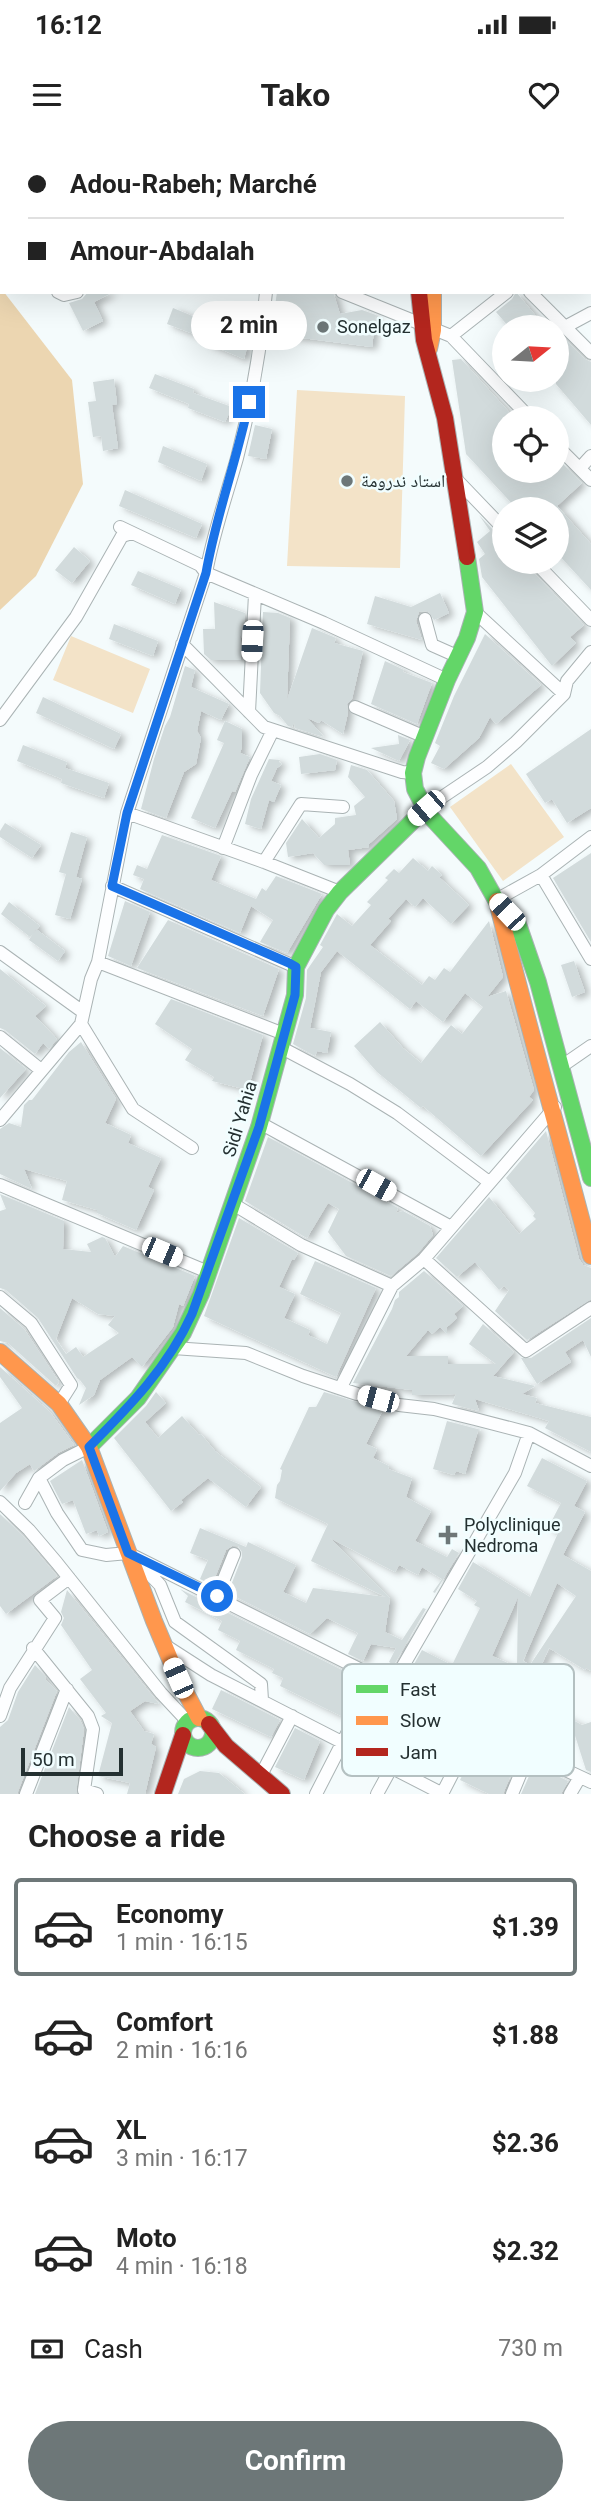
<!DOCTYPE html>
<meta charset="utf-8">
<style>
body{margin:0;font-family:Roboto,"Noto Naskh Arabic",sans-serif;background:#f2f2f2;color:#222;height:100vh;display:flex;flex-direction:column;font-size:26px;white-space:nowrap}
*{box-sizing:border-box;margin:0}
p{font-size:23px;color:#767676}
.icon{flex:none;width:38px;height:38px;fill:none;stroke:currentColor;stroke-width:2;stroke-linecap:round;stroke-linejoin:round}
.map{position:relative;height:1654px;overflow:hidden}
.side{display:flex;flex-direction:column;background:#fff;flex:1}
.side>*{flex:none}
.guide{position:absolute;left:0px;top:0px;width:592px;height:154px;box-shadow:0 7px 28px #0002;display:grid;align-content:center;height:154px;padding:0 28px;background:#fff}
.needle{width:46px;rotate:72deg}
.buttons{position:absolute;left:492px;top:175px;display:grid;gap:14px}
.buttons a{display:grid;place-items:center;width:77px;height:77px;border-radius:50%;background:#fff;box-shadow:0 7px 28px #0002;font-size:35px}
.scale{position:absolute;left:21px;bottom:18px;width:102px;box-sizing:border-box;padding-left:7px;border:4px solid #243031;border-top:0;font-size:19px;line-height:24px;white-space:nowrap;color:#243031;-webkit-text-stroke:5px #f1feff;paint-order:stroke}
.end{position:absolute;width:32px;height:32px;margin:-16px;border:9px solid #1a73e8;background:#fff;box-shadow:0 0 0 4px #fff}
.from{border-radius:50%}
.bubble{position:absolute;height:49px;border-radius:24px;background:#fff;box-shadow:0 7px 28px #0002;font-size:23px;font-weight:700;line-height:49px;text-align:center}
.car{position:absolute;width:21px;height:42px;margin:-21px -10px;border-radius:9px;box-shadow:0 0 5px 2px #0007;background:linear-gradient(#fff 24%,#345 0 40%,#fff 0 76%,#345 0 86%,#fff 0)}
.guide b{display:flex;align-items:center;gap:24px;height:66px;font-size:26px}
.guide b+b{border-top:2px solid #e0e0e0}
.guide i{width:18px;height:18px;background:#222}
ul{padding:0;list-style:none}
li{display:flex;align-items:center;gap:21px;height:98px;margin:0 14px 10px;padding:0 14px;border:4px solid transparent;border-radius:7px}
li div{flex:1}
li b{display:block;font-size:26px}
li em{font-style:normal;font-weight:700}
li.on{border-color:#6d7778}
li>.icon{width:63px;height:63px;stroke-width:1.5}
h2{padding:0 28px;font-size:32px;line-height:84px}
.pay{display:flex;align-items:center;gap:18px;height:77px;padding:0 28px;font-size:26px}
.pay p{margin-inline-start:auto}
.cta{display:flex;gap:14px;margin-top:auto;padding:14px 28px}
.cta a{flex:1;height:80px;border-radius:42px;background:#6d7778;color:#fff;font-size:28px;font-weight:700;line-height:80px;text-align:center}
.status{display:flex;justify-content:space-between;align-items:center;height:49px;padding:0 35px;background:#fff;direction:ltr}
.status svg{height:19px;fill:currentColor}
header{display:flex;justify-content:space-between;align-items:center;height:91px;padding:0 28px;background:#fff;font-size:32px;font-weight:700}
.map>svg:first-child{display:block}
</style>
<div class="status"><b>16:12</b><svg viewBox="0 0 49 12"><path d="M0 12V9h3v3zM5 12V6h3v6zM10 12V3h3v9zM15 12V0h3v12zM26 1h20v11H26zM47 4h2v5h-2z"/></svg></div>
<header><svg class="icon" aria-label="menu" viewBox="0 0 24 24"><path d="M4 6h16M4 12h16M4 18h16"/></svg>Tako<svg class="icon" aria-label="heart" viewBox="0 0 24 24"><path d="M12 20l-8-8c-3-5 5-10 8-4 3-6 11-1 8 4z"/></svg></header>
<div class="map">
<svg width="591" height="1654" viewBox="0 0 591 1654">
<defs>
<filter id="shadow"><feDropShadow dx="5" dy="3" stdDeviation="3.5" flood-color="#0004"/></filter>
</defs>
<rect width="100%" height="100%" fill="#f4fbfc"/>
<path fill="#f3e3c8" d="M297,250l108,6 -5,172 -113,-2z
M71,496l79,33 -17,44 -80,-33z
M511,624l53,73 -61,44 -53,-74z"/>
<path fill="#ecd6b1" d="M0,147l72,93 11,104 -47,92 -36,34z"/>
<path fill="#d2dbdc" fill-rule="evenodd" filter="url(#shadow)" d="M88,152h25l-19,10 9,19 -20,10 -14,-28 13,-4z
M277,152h56l7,22 22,-4 14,5 -4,32 -101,-13z
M516,152l29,35h-36l-13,-15 16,-13z
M173,168l39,16 -2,5 38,15 -4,15 -38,-16 1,-4 -40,-15z
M556,191l29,28 6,3v63l-35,-41z
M461,219l48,53 -5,4v55h52l7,-7 19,19 -25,23 34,38v46l-35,-38v-46l-3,3h-36l-51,-55 -14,-94z
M155,234l39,15 -1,4 39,14 -7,15 -37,-14 1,-4 -40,-16z
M114,239l3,25 -5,1 6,43 -15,3 -2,-15 -8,1 -5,-35 8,-1 -3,-19z
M255,285l17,4 -6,30 -18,-3z
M163,306l44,18 -6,17 -43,-19z
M125,350l77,34 -6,14 -77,-32z
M479,375l19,20 6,3v24h22l3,6 55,57 -14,12 6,6 -24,23 -70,-89 -3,-18 6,-5 -8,-12 13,-11z
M74,407l16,14 -18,22 -17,-13z
M138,431l43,18 -6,15 -44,-19z
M440,453l9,20 -15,7 -6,-9 -9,1 -3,9 6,19 -55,-16 8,-28 36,11z
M214,462l31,11 -1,27 -4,-5 1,25h-30l-7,-6 -1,-25h12z
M263,472l15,1 12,5 -3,82 25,-72 24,10 -2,5 29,8 -11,48 -5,5 1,9 -5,21 -22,-14 -2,3 -12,-5 17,19 -29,-9 -1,-6 -2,5 -4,-1 -8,-10 -6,-3 -14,-20z
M114,484l44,17 -5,15 -44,-17z
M485,494l56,51 -45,39 -6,-7 -11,21 -35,31 -13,-6 9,-17 -5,-3 19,-47z
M385,521l19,9 -1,2 29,11 -15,41 -46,-20z
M185,526l10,4 -4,17 38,17 -8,16 -20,-9 -4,20 4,7 -5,26 -12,8 -18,46 -25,-9 13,-50 11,-33 5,-9z
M43,557l78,37 -7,15 -78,-36z
M225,581l17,8v18l-2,6 10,4 -15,35 -3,-1 -17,37 -24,-10 33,-75 -7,-3z
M591,589v79l-24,15 -15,-24 -7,4 -19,-29z
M398,595l12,5 -11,21 -28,-13 28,-4z
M23,605l44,17 -2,6 44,15 -5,15 -43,-15 1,-4 -45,-18z
M320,614l17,6 -2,10 -34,4 -2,-17z
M269,619l11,1 -1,2 3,2 -5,4 -6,13 10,4 -7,17 -5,-2 -8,29 -16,-5 6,-25z
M351,625l16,5 27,31 3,18 -28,25v3l-21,3 2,15h-26l-11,-12 -25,4 -2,-14 16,-24 17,19 16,-14v-6l21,-3 -2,-9 11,-9 -17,-20z
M5,683l36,22 -9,13 -32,-21v-6z
M71,692l16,5 -11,40 6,2 -12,40 -15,-4 11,-41 -7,-2z
M162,695l59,21 -10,24 45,19 6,-11 4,3 10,-15 46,18 -35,59 -27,-11 13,-22 -22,-14 -11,27 -100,-44 4,-10 -11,-4 4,-10 10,4z
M591,713v89l-38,-64z
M413,718l15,13 4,-5 10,9 -3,2 30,28 -18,19 -28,-26 -8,9 -9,-8 -18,20 3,2 -21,24 52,40 7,-9 6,4 9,-12 6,4 39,-51 14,56 -16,20 19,-6 28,99 -5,7 4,3 -52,56 -58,-50 -2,2 -44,-36 -23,-26 26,-24 23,26 18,15 30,-38 11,9 21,-27 -18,-14 -22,29 -27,-21 -6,8 -73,-58 -16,21 -11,56 21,4 -4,21 -10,-2 -2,5 -22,-12 13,-46 1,-28 16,-23 -3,-2 16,-29 1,-2 15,12 19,-21 -4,-3 21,-22 -3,-2 9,-9 5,4z
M125,761l25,11 -19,54 -23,-10z
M9,762l31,24 -10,11 -29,-23z
M168,780l111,49 -16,47 -126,-48z
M36,789l29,22 -7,10 -29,-21z
M574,821l11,31 -13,5 -11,-32z
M0,829l46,37 -11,10 22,23 -8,10 -6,-6 -8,11 -30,-24 -5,-2z
M171,859l92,36 -15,55 -36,-9 2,-4 -29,-17 7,-11 -37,-25z
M81,902l35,57 -11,24 26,12 -3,8 33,15 -13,29 6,3 -18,40 -39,-17v-3l-35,-10 5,-19 -43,-12 8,20 -32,-15v-45l9,-6 12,4 3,-22 5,-5h3l37,-48z
M0,908l26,21 -26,29z
M546,991l33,128 4,6 8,3v31l-64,41 -32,-29 14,-21 -5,-4 -5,4 -24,-28 -18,15 -21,-19 53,-61 30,37 17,-15 -3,-3 2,-3 -29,-35z
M268,997l130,71 -2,5 7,-2 27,15 3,9 -15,18 -27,23 -45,-20 -18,-24 11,-23 -11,-6 -21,35 -2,-1 -60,-36z
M0,1054l64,27 -1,28 28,3 -4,-8 15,-7 3,1 10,19 8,-11 72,30 -12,30 -4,-2 -6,23 -31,40 -10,-10 -32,23 -6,15 -15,10 7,-17 -6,-8 -3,-2 -39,-60 -32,-28 -6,-2v-77l6,-2zM72,1158l26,16 17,2 -7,9 11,8 -36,24 -7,-10 -10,7 -10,-15z
M239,1078l59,35 -4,7 -2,-1 -13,28 16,7 -11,24 26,12 -2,5 19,9 14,-31 -41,-19 15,-33 61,27 -40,89 -132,-61z
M424,1131l39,35 -9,8 3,4 -10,9v7l-7,-7 -8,7 -4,-4 -22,26h42v8h48l-27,-20 14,-20 31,28 -21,24 42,10 -13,8 15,4 -2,5 56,14v35l-46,-24 4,-7 -74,-22 4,12 -27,-7 4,-10 -44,1v-5l-59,-7 39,-74 3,-9 4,-3v-5z
M0,1168l24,21 35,53 -3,4 -48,-43 -8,-2z
M591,1178v39l-8,-17 -18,12 6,10 -34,22 -16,-26h10z
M0,1227l50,45 24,33 -16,8 -24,18 -4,-7 -14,9 -16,18v-68l22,-15 -22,-31z
M156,1252l10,11 -21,19 13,16 24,-22 17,19 2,-1 14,17 46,36 -15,20 -38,-29 -27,22 2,2 -12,9 -57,-73 32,-32z
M324,1252l59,18 -17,34 11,5 -4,9 16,8 -1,3 24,9 -6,19 25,14 -16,30 32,16 5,-8 7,4 -24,40 -2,-1 9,-13 -20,-12 -4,8 -19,-10 -4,7 -65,-34 60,60 -5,34 17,8 21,-32 3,1 -32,56 -5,-3 7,-14 -25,-4 -8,17 -15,-7 10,-21 -31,-15 -17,16 -82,-41 14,-36v-5l-4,-6h-6l-6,4 -14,35 -12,-6 8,-19 -18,-7 10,-25 46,19 2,-5 48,23 -13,27 23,11 7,-15 73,9 -75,-36 17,-37 -53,-26 2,-13 3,-4 2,-11 -2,-1 29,-62h7z
M447,1281l34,9 -3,1 -13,43 -9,-3 -2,4 -21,-6z
M542,1318l45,23 -13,25 11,6 -22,43 28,16v100l-5,-3 -1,2 -36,-22 -15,34 -39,-3 87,46 9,-3v50l-5,-2 -14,-44 -9,16 -93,-47 -4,8 -57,-30 13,-23 30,15 28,-57 -6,-3 3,-4 -19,-12 15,-27 57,35 28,-64 -10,-5 13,-25 -34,-17zM557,1443l19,13 -46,69 -7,-4zM518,1457l-1,70 -25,-11z
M82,1320l26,72 -9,4 -2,-6 -11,4 -13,-34 -11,4 -12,-23z
M0,1374l23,22 34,40 -51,38 -6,-8z
M180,1449l184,92 -16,31 -4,-2 -3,6 -61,-30 3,-8 -11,-5 2,-4 -38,-19 4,-9 -22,-11 4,-9 -37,-19 3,-6z
M67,1450l92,114 -14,-3 -15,10 14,20 10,3 -3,10 5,3 -11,47h-18l3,-11 -32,-7 14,-53 -11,-7 5,-3 -26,-34 12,-9 -31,-45 3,-7 -3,-6z
M35,1525l11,12 -1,2 12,12 -40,103h-17v-67l8,-7 10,-28z
M221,1550l59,30 -9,17 -59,-28z
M69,1567l11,13 4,9 -8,65h-41z
M295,1588l25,13 -16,39 -29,-13z
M473,1613l29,14 -3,5 11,5 -7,17h-14l-29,-14z
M534,1625l34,16 -7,13h-40z
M200,1631l19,2 26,21h-67l6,-15z"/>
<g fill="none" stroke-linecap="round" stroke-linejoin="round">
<defs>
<path id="street" d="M19,2v-2
M137,2l1,-2
M294,2l1,-2
M58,152l6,3 13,-3
M342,152l109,44 79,82
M530,152l61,61
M565,187l26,-14
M451,196l56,-44
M556,305l35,35
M580,328l11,-12
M456,339l48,50
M120,387l80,38 6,8 118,50 123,57
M535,422l56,58
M475,472l89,82
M425,479l7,26 27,12
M182,504l82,83 138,45 11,1
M355,567l70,30
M249,572l6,-118
M0,580l76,-103 46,-81 10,-3
M426,668l61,-41 29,-25 48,-48 3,-13 24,-29
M127,673l137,49 76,30
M223,708l28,-73 22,-45
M264,722l37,-58 42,3
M541,735l50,84
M112,746l184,81
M496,760l45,-25 50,-38
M0,812l83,60
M98,822l186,72
M81,884l52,85 59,39
M0,897l41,33
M280,907l70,37 47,29 92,69
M562,926l29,-20
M0,980l81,-96 10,-45 7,-17 29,-149 79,-240c7,-39 20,-76 31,-115 14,-54 24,-110 29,-166
M260,983l191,104
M0,1045l208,87
M233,1064l68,41 91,41
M424,1119l102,92 65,-43
M0,1157l31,26 40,62 -12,19
M173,1208l73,5 57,23 54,18 42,11 35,4 41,10 54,14 -14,40 -123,212
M341,1247l51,-101 32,-27 131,-152
M529,1293l62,33
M39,1338l18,35 25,37 24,5 22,-2
M0,1362l29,28 28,33 104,130 27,29
M25,1363l14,-25 24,-18 26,-13
M128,1413l363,182 100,47
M136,1420l24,25 15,37 86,62 1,16
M217,1456l17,-42
M166,1506l45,29 232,119
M33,1508l55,68 5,13 -9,61 13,4
M0,1576l10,-28 45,-70 -15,-18 29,-22
M261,1635l31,-59
M26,1654l41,-105
M316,1654l60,-117
M377,1654l50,-91
M442,1654l34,-66
M512,1654l17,-41
M570,1654l10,-17"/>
<path id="fast" d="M433,0v2
M467,417l8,55 -8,26 -20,42 -30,77 -4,16 2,16 13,25 50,54 18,32 22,24 20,58 53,196
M89,1307l49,-49 45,-65 18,-39 58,-167 36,-132 1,-28 30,-57 14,-18 86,-84
M183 1593a15 15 0 1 1 30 0a15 15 0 1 1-30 0Z"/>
<path id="slow" d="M455,2l1,-2
M429,209l4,-19v-38
M497,761c29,119 63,236 94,355
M0,1212l59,52 30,43 65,174 24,57 21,40"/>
<path id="jam" d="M419,152l5,48 21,78 22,139
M209,1584l17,22 56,48
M163,1654l20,-59"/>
</defs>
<use href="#street" stroke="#aab3b4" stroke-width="14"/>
<use href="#fast" stroke="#aab3b4" stroke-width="18"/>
<use href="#slow" stroke="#aab3b4" stroke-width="18"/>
<use href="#jam" stroke="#aab3b4" stroke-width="18"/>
<use href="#street" stroke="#fdfeff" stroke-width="12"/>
<use href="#fast" stroke="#63d668" stroke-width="16"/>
<use href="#slow" stroke="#ff974d" stroke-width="16"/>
<use href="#jam" stroke="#b3261e" stroke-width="16"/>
</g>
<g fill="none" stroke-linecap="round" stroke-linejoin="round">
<path stroke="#1a73e8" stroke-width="9" d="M217,1456l-89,-43 -39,-106c41,-41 79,-80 103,-133l67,-187 36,-132 1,-28 -7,-4 -177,-77 15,-73 79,-240c10,-58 31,-113 43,-171"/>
</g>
<g fill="#6d7778" stroke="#f1feff" stroke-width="2.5">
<circle cx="323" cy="187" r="7"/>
<circle cx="347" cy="341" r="7"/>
<path d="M444.5 1384.5h7v7h7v7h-7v7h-7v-7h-7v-7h7z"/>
</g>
<g text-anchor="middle" stroke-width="5" stroke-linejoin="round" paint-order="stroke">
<g font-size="18" fill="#243031" stroke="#f1feff" text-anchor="start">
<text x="337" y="193">Sonelgaz</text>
<text x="361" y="347">استاد ندرومة</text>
<text x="464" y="1391">Polyclinique<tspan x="464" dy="21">Nedroma</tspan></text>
</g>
<g font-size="18" fill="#243031" stroke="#f1feff">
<text transform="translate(240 979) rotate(-73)" y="6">Sidi Yahia</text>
</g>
</g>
<rect x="342" y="1524" width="232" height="112" rx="10" fill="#f1feff" stroke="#b4c0c1" stroke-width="2"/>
<rect x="356" y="1545" width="32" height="8" fill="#63d668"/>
<rect x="356" y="1576" width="32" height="9" fill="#ff974d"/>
<rect x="356" y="1608" width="32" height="8" fill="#b3261e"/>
<g font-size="19" fill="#243031">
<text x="400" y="1556">Fast</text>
<text x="400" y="1587">Slow</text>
<text x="400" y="1619">Jam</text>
</g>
</svg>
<div class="buttons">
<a><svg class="needle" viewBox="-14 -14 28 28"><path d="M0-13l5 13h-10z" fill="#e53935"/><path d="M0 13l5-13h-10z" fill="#767676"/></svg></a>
<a><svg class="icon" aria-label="locate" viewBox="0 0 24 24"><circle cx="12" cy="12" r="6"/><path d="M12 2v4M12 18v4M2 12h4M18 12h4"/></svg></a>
<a><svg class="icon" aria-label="layers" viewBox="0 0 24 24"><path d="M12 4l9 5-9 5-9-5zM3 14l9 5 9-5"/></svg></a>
</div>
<div class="scale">50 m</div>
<i class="end from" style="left:217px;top:1456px"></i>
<i class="end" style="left:249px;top:262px"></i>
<div class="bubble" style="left:191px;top:161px;width:116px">2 min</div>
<i class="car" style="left:252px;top:501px;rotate:183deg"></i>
<i class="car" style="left:426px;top:668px;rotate:229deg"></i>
<i class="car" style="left:507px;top:772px;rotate:317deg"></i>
<i class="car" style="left:376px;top:1045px;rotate:119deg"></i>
<i class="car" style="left:162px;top:1112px;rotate:113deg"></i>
<i class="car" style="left:378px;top:1259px;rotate:285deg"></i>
<i class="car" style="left:178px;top:1538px;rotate:336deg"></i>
<div class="guide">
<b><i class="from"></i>Adou-Rabeh; Marché</b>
<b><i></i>Amour-Abdalah</b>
</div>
</div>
<section class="side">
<h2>Choose a ride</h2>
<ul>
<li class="on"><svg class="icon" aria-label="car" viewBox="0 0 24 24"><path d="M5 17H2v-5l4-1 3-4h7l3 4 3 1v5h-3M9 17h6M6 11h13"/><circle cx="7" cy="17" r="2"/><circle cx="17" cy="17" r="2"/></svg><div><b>Economy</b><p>1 min · 16:15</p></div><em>$1.39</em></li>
<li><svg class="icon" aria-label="car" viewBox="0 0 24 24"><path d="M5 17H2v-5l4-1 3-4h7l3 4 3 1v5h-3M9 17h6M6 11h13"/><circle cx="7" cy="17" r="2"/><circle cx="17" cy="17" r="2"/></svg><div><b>Comfort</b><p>2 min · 16:16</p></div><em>$1.88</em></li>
<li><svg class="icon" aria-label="car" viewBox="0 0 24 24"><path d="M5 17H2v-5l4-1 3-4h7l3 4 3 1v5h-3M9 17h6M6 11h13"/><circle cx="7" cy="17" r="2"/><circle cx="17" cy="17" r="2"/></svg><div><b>XL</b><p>3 min · 16:17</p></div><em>$2.36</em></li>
<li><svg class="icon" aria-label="car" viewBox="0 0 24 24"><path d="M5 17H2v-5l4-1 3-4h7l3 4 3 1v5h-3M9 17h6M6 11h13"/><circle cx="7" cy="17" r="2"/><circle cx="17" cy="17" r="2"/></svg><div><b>Moto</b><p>4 min · 16:18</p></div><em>$2.32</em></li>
</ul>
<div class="pay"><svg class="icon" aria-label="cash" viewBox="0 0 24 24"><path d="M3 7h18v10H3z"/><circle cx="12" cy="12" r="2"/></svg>Cash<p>730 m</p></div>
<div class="cta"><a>Confirm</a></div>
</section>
